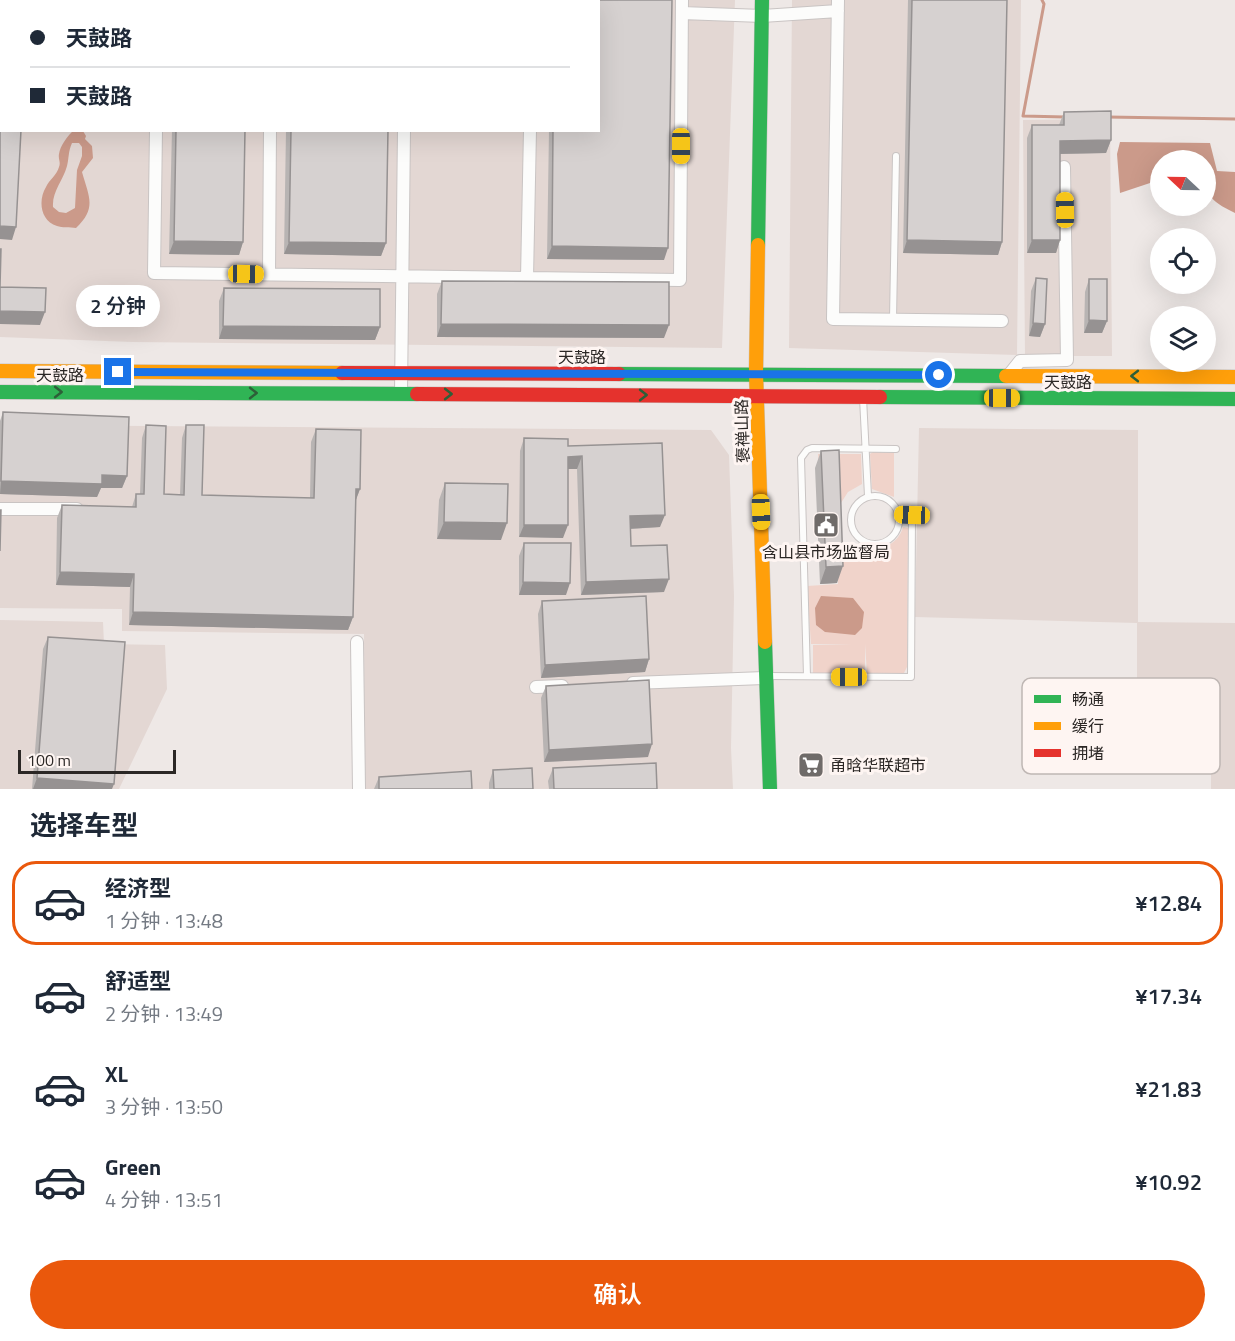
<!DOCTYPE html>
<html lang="zh">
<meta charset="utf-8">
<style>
body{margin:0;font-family:"Titillium Web","Noto Sans SC",sans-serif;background:#f6f6f7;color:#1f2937;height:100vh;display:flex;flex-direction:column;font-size:22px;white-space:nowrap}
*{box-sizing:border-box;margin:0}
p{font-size:20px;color:#747a83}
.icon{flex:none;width:33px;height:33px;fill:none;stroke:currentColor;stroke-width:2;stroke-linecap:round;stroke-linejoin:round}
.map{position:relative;height:789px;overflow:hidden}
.panel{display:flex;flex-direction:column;background:#fff;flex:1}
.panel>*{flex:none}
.guide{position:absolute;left:0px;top:0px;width:600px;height:132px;box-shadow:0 6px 24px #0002;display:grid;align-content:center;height:132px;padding:0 30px;background:#fff}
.needle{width:39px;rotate:292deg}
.controls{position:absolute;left:1150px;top:150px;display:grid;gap:12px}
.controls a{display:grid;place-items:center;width:66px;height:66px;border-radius:50%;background:#fff;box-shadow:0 6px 24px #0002;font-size:30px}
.scale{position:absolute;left:18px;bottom:15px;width:158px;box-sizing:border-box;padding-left:6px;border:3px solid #2b2725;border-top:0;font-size:16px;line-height:21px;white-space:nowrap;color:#2b2725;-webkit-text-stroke:4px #fef5f2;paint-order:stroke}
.end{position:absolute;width:27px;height:27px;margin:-14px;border:8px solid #1a73e8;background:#fff;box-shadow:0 0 0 3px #fff}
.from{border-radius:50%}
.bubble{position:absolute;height:42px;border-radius:21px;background:#fff;box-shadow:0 6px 24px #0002;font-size:20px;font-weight:600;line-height:42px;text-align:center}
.car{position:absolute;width:18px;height:36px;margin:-18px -9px;border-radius:8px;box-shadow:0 0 4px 2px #0007;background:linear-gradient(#f5c518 24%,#345 0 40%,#f5c518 0 76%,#345 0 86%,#f5c518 0)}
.guide b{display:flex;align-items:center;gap:21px;height:57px;font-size:22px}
.guide b+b{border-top:2px solid #e0e1e3}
.guide i{width:15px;height:15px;background:#1f2937}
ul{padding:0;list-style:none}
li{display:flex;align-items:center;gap:18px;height:84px;margin:0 12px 9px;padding:0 18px;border:3px solid transparent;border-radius:24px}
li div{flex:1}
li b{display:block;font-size:22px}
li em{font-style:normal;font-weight:600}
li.active{border-color:#ea580c}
li>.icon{width:54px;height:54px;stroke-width:1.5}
h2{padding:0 30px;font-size:27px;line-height:72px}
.cta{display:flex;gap:12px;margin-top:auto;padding:12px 30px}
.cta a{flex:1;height:69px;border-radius:36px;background:#ea580c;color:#fff;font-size:24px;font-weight:600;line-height:69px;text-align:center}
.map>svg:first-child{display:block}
</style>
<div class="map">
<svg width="1235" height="789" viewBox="0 0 1235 789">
<rect width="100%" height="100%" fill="#eee8e6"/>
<path fill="#e3d7d3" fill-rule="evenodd" d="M0,0h735l-13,348 -590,-6 -132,-5zM2,2h596v128h-596z
M792,0h229l-4,355 -228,-7z
M1110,119l2,237h-87l-2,-236z
M0,425l711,5 18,25 5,141 -3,152 2,41h-368l-1,-155 -242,-3v-22l-122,-1z
M919,428l219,2v192l97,1v166h-24v-49l-74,-5v-112l-222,-6z
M0,620l103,2 1,22 61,1 2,44 -48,100h-119z"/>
<path fill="#f0d3ca" d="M873,452l21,1v44l-22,-8 -2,-35z
M818,454h43l1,30 -14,8 -9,14 -20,-40z
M903,527l5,1 -1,139 -4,8 -36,-2 -2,-29v30l-52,1v-30l39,-1h-41l-4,-58 31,-2 -2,-43h5l6,4c8,-1 11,1 18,3 17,4 34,-5 38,-21z"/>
<path fill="#cb9a8a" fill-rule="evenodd" d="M74,130l9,1 3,5 -1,3 7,7 1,12 -11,14c7,25 15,36 -6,56 -6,-1 -14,0 -19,-2 -17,-5 -19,-26 -11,-39 3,-7 11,-12 13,-20 2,-5 -1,-8 0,-13 1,-8 9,-19 15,-24zM72,143h7l3,4v9l-5,14 -2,38 -9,5 -7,-1 -6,-5c-1,-16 10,-26 14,-41 2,-8 1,-14 5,-23z
M1120,142l90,1 7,28 18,1v41c-31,-15 -29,-20 -29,-53h-45v16l-5,5 -36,12 -3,-39z
M821,596l32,2 11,14 -2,16 -7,7 -30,-3 -9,-7 -1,-17z"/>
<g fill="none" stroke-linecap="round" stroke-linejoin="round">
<path stroke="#cb9a8a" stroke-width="3" d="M1042,0l2,4 -21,112 42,1
M1107,117l128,2"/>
<defs>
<path id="lane" d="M893,319l3,-163
M863,398l5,98
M851 520a24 24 0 1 1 48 0a24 24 0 1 1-48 0Z
M767,676l144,1 1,-162h-13
M807,676l-6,-218 6,-8 5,-2 84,1"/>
<path id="street" d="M838,0l-5,319 169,2
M159,2v-2
M271,2v-2
M406,2v-2
M532,2v-2
M682,13l80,3 76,-5
M156,130l-2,143 526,7 2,-280
M269,274l1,-144
M527,278l3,-148
M1008,376l12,-15 47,-1 -3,-193
M401,393l3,-263
M0,509h77
M357,642l2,147
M633,683l134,-5
M536,687l26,-1"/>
<path id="fast" d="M758,245l4,-245
M619,374l387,2
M0,392l417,2
M880,397l355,2
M765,642l5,147"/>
<path id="slow" d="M758,245l-2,128 9,269
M0,371l342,2
M1006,376l229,1"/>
<path id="jam" d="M342,373l277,1
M417,394l463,3"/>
</defs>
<use href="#lane" stroke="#c9c4c3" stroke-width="8"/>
<use href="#street" stroke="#c9c4c3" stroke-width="14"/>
<use href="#fast" stroke="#c9c4c3" stroke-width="15"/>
<use href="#slow" stroke="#c9c4c3" stroke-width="15"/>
<use href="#jam" stroke="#c9c4c3" stroke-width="15"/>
<use href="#lane" stroke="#fcfcfb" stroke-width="6"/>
<use href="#street" stroke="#fcfcfb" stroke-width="12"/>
<use href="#fast" stroke="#30b455" stroke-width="14"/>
<use href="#slow" stroke="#ff9f0a" stroke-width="14"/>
<use href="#jam" stroke="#e5322d" stroke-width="14"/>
</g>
<path fill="#b8b4b3" d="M551,0h121l-8,260 -117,-1 2,-129h49v-128h-47z
M908,0h99l-5,242 -4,13 -95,-2z
M1064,112l47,28 -5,13 -46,1v86l-4,13h-29v-115l5,-13h27z
M172,130h73l-2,112 -4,13 -70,-1z
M286,130h102l-2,113 -5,13 -97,-2z
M1036,278l9,46 -5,13 -11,-1 2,-45z
M1089,279l18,42 -5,12h-18l1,-41z
M442,281l222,57 -227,-1v-43z
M224,288l156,39 -5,13 -156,-1v-38z
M3,412l124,64 -5,12h-21l-4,9 -97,-3v-73z
M146,425l18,69 16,1 2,-57 4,-13 16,70 108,3 1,-56 5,-13 44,60 -4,11 -3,117 -5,13 -219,-5 1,-38 -74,-2 1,-67 5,-13 70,2 4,-13h4l2,-56z
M524,438l44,8 94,-3 -2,84 -29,2v17l33,46 -83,3 -4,-126h-9l-5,69 -44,-1 1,-86z
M821,451l16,132 -17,1 -5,-116z
M445,483l56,57 -64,-1 2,-39z
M524,543l42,52h-47v-39z
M542,601l107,58 -4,13 -104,6 -3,-64z
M48,637l64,152h-80l11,-140z
M546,686l102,71 -104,5 -3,-64z
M553,768l104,21h-108l-1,-8z
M493,770l40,19h-44v-6z
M379,777l93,12h-98z"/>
<path fill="#969292" d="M111,0h32v2h-33z
M0,56h2v13h-2z
M1111,140l-5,13 -50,1 4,-13z
M0,226l16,1 -4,13 -12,-1z
M907,240l95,2 -4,13 -95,-2z
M1032,240h28l-4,13h-29z
M174,241l69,1 -4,13 -70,-1z
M289,242l97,1 -5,13 -97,-2z
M552,246l116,2 -4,12 -117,-1z
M0,311l45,1 -5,13 -40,-1z
M1089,320l18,1 -5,12h-18z
M1033,323l12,1 -5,13 -11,-1z
M441,324l228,1 -5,13 -227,-1z
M223,326l157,1 -5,13 -156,-1z
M582,456l-5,13h-13l4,-12z
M102,475l25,1 -5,12h-21l-4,9 -97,-3 1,-13z
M356,489h4l-5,13z
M665,515l-5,12 -34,2 4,-13z
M444,522l63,1 -6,17 -64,-1z
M524,525h44l-5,13 -44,-1z
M843,566l-6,17 -17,1 6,-17z
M60,572l74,2 -4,13 -74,-2z
M669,579l-5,13 -83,3 5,-13z
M523,582l47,1 -4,12h-47z
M133,612l220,5 -5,13 -219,-5z
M649,659l-4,13 -104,6 4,-13z
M652,744l-4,13 -104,5 5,-12z
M37,778l77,6 -2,5h-79z"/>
<path fill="#d6d1d0" stroke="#969292" stroke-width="1.5" d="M0,0h24v2h-22v54h-2z
M58,0h30v2h-30z
M179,0h69v2h-69z
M293,0h97v2h-97z
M555,0h117l-4,248 -116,-2 1,-116h45v-128h-43z
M912,0h95l-5,242 -95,-2z
M0,75h2v55h19l-5,97 -16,-1z
M1111,111v29l-51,1v99h-28v-115h32v-13z
M176,130h69l-2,112 -69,-1z
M291,130h97l-2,113 -97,-1z
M0,249h1l-1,38 46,1 -1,24 -45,-1z
M1036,278l11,1 -2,45 -12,-1z
M1089,279h18v42l-18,-1z
M442,281l227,1v43l-228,-1z
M224,288l156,1v38l-157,-1z
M3,412l126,5 -2,59 -25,-1v9l-101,-3z
M146,425l20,1 -2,68 20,1 2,-70h18l-2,70 112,3 2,-69 45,1 -1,59h-4l-3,128 -220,-5 1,-38 -74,-2 2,-67 74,2v-13h8z
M524,438l44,1v7l94,-3 3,72 -35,1 1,30 36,-1 2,34 -83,3 -4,-126 -14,1v68h-44z
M839,450l4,116 -17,1 -5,-116z
M445,483l63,1 -1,39 -63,-1z
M0,510h1l-1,41z
M524,543h47l-1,40 -47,-1z
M646,596l3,63 -104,6 -3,-64z
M48,637l77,5 -11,142 -77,-6z
M649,680l3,64 -103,6 -3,-64z
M656,763l1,26h-103l-1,-21z
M532,768l1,21h-39l-1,-19z
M471,771l1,18h-93v-12z"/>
<defs><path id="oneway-chevron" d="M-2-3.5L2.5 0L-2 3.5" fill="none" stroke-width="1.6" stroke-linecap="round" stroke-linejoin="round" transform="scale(1.5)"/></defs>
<g stroke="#2d5f38">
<use href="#oneway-chevron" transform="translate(1135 376) rotate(-180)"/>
<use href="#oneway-chevron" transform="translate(58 392)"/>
<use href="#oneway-chevron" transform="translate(253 393)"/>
<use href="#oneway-chevron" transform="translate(448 394)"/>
<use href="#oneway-chevron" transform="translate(643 395)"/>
</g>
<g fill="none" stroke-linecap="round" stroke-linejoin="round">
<path stroke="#1a73e8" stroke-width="8" d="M118,372l821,3"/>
</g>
<defs>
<symbol id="civic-square" viewBox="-11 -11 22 22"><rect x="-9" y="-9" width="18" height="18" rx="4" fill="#6f6b69" stroke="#fef5f2"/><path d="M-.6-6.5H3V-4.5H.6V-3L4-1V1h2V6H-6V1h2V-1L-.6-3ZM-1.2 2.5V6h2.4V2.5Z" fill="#fff"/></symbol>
<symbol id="supermarket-square" viewBox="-11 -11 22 22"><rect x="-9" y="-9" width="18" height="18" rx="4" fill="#6f6b69" stroke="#fef5f2"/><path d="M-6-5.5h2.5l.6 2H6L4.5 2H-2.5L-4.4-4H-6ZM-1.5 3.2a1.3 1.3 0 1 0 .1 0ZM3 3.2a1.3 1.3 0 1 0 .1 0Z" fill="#fff"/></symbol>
</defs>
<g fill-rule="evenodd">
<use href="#civic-square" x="811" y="510" width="30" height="30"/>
<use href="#supermarket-square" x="796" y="750" width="30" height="30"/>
</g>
<g text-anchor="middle" stroke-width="6" stroke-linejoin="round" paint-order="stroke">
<g font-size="16" fill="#2b2725" stroke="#fef5f2">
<text x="582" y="363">天鼓路</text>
<text x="60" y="381">天鼓路</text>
<text x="1068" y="388">天鼓路</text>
<text transform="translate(742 431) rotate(-92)" y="6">褒禅山路</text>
</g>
<g font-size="16" fill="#2b2725" stroke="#fef5f2">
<text x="826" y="558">含山县市场监督局</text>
<text x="830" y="771" text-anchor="start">甬晗华联超市</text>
</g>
</g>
<rect x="1022" y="678" width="198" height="96" rx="9" fill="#fef5f2" stroke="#bfb7b4" stroke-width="1.5"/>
<rect x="1034" y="695" width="27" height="8" fill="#30b455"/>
<rect x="1034" y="722" width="27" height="8" fill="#ff9f0a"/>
<rect x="1034" y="749" width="27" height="8" fill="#e5322d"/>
<g font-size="16" fill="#2b2725">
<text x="1072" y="705">畅通</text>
<text x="1072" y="732">缓行</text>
<text x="1072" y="759">拥堵</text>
</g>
</svg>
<div class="controls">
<a><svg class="needle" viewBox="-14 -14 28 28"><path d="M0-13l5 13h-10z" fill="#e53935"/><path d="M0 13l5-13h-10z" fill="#747a83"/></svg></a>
<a><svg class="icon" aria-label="locate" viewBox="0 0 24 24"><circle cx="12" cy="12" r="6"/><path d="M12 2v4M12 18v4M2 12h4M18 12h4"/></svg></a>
<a><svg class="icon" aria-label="layers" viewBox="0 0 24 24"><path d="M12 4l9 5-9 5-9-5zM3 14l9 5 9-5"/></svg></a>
</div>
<div class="scale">100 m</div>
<i class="end from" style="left:939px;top:375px"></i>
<i class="end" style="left:118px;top:372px"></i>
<div class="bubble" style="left:76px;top:285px;width:84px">2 分钟</div>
<i class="car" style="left:681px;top:146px;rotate:180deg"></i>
<i class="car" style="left:1065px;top:210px;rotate:359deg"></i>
<i class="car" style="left:246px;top:274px;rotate:91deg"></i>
<i class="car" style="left:1002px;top:398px;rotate:90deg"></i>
<i class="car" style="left:761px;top:512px;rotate:178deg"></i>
<i class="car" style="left:912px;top:515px;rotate:272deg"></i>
<i class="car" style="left:849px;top:677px;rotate:270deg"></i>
<div class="guide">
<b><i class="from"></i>天鼓路</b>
<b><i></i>天鼓路</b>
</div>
</div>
<section class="panel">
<h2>选择车型</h2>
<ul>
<li class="active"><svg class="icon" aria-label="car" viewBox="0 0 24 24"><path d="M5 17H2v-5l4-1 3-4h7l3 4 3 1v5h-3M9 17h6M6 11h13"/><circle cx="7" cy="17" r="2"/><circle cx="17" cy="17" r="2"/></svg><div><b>经济型</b><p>1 分钟 · 13:48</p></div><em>¥12.84</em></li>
<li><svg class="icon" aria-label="car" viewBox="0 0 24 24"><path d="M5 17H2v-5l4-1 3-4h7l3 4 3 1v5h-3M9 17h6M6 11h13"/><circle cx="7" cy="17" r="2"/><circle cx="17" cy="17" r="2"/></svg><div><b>舒适型</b><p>2 分钟 · 13:49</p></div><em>¥17.34</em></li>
<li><svg class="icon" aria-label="car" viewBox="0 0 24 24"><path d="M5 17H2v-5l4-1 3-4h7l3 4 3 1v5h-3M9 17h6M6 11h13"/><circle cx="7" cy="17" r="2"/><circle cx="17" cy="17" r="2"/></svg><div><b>XL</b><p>3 分钟 · 13:50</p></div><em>¥21.83</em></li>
<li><svg class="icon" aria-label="car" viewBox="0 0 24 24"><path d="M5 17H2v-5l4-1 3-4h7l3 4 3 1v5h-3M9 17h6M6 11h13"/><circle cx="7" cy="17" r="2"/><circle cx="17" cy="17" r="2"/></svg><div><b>Green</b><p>4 分钟 · 13:51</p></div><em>¥10.92</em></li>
</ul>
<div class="cta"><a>确认</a></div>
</section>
